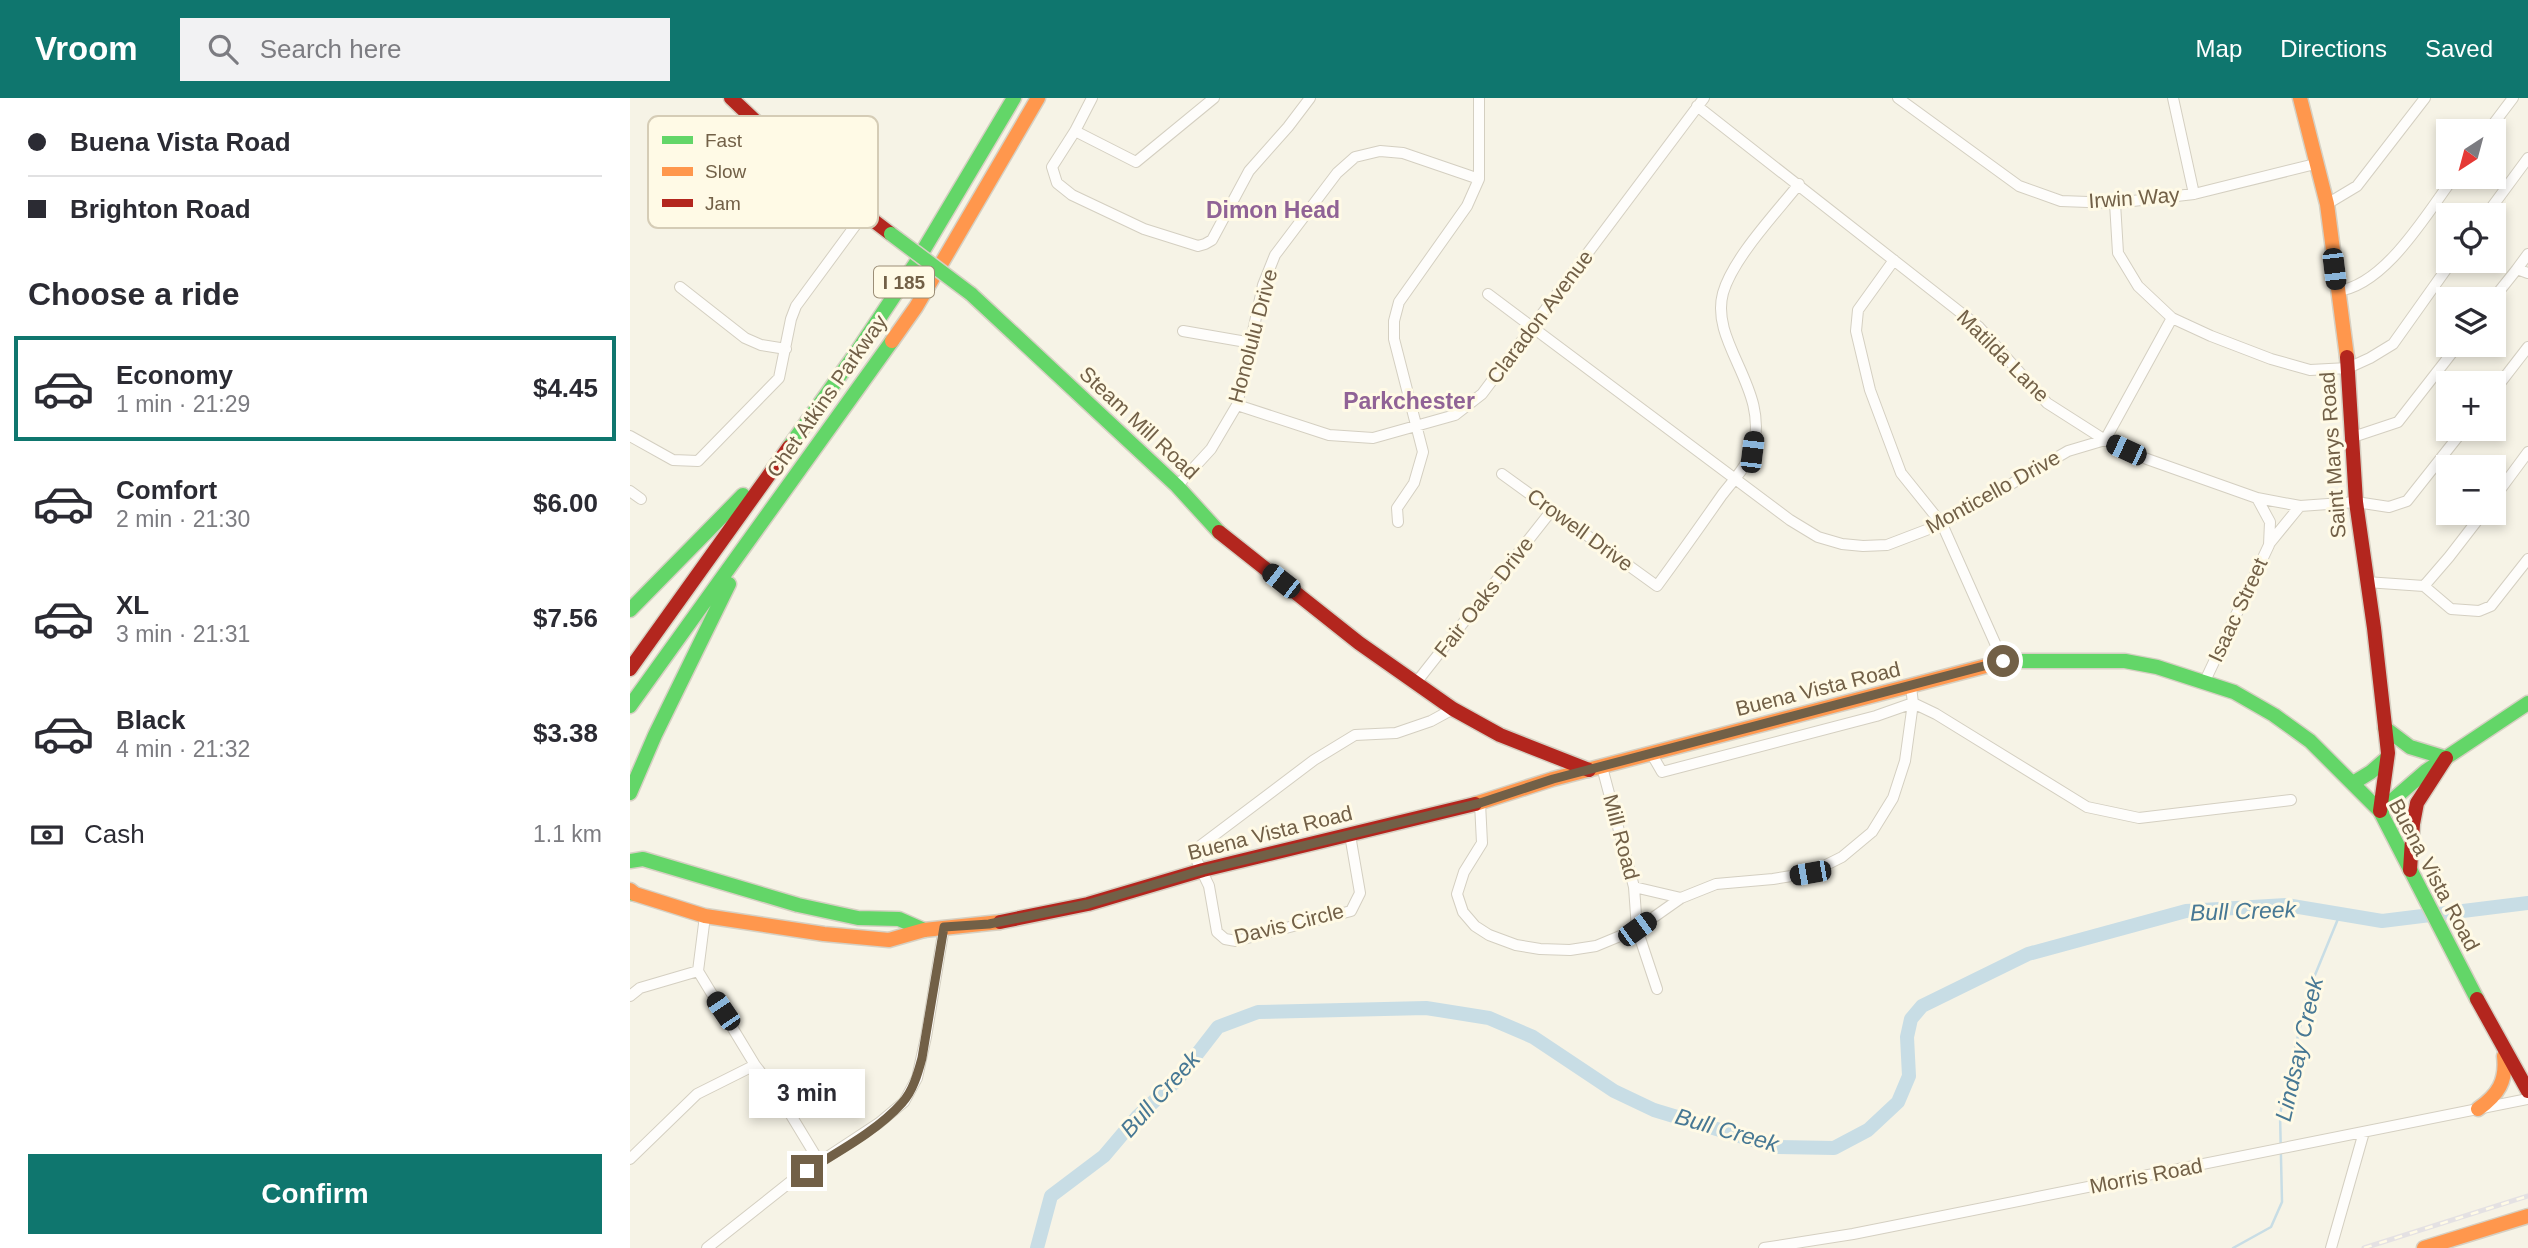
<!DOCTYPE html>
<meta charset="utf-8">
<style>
body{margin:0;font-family:Helvetica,sans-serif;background:#f2f2f3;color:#2b2b33;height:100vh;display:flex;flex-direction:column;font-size:26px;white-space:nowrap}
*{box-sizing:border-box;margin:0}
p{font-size:23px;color:#7c7c81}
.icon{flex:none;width:38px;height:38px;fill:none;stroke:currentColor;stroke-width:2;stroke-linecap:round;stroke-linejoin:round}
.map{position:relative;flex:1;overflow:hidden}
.side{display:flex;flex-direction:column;background:#fff;width:630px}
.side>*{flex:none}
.top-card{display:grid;align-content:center;height:154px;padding:0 28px;background:#fff}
.needle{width:46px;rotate:216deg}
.controls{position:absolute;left:1806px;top:21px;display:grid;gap:14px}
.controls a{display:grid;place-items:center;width:70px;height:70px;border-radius:0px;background:#fff;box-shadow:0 4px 10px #0003;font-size:35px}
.end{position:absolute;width:32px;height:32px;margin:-16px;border:9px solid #726047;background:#fff;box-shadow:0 0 0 4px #fff}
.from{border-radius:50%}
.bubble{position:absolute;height:49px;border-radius:0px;background:#fff;box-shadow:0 4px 10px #0003;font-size:23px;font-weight:800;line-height:49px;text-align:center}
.car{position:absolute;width:21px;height:42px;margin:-21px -10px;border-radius:9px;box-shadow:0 0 5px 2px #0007;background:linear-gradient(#222 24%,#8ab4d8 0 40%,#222 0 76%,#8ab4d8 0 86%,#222 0)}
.top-card b{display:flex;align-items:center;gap:24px;height:66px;font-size:26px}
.top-card b+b{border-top:2px solid #e1e1e2}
.top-card i{width:18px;height:18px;background:#2b2b33}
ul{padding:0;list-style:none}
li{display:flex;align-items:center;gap:21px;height:105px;margin:0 14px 10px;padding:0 14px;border:4px solid transparent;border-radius:0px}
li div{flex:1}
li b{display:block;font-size:26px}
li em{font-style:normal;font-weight:800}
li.current{border-color:#0f766e}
li>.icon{width:63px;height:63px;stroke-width:1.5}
h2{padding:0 28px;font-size:32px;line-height:84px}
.pay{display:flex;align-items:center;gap:18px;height:77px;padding:0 28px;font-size:26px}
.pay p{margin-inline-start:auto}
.cta{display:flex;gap:14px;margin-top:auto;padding:14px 28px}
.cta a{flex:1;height:80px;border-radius:0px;background:#0f766e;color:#fff;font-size:28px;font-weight:800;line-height:80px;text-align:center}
header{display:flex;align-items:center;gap:42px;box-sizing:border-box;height:98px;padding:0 35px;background:#0f766e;color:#fff}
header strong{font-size:33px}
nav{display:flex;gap:38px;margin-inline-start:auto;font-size:24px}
.search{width:490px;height:63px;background:#f2f2f3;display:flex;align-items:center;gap:18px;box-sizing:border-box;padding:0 24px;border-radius:0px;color:#7c7c81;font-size:26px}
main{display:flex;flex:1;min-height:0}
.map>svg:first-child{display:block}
</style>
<header>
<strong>Vroom</strong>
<div class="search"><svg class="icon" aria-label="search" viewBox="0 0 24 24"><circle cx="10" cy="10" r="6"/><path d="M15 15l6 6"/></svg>Search here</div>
<nav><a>Map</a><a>Directions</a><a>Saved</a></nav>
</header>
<main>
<section class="side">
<div class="top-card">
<b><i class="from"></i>Buena Vista Road</b>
<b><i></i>Brighton Road</b>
</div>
<h2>Choose a ride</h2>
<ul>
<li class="current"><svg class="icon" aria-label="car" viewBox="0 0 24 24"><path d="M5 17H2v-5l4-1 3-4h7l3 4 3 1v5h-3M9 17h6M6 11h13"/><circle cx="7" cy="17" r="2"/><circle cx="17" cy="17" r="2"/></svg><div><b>Economy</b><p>1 min · 21:29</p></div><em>$4.45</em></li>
<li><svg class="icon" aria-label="car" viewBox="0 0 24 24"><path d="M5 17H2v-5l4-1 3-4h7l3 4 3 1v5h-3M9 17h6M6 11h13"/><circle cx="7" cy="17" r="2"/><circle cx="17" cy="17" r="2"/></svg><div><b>Comfort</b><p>2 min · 21:30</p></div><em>$6.00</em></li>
<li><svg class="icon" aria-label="car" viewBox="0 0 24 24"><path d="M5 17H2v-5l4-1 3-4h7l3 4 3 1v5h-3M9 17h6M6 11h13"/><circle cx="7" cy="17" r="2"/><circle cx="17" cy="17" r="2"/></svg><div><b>XL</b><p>3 min · 21:31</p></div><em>$7.56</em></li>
<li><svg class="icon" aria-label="car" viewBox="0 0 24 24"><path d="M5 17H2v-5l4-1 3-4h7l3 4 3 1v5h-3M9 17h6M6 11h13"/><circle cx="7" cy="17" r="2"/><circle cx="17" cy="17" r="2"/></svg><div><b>Black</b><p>4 min · 21:32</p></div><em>$3.38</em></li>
</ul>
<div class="pay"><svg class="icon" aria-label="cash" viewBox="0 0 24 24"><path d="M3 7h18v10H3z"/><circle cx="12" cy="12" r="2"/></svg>Cash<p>1.1 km</p></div>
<div class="cta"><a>Confirm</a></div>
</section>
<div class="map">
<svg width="1898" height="1150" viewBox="0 0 1898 1150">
<rect width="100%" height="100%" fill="#f6f3e6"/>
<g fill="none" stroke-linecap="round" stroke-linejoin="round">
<path stroke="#c8dde5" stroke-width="2.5" d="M1603,1150l38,-21 11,-25 -2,-88 28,-122 32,-78"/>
<path stroke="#c8dde5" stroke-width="14" d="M407,1150l14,-52 53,-40 33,-39 40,-37 41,-53 40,-15 168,-4 63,10 44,19 81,54 40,19 122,37 58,1 34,-18 30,-28 11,-26 -2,-39 4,-18 11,-13 106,-52 158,-43 100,-6 96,16 146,-18"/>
<defs>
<path id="street" d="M462,0l-17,33 -23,36 5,16 15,12 72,34 54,17 7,-2 7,-4 37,-69 39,-44 22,-29
M1268,0l121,88 42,15 54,2 79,-9 121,-30
M1543,0l21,96
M1067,8l282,221 68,76 58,37 42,19 110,39 43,8 56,-4 33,5 18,-6 57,-72
M445,33l61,31 78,-64
M1858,33l25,-33
M1485,105l3,50 20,33 34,32 39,18 60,23 39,11 38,-2 22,-10 23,-14 59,-83
M1697,106l30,-18 68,-88
M1856,117l42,-57
M1898,156l-11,15 11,4
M1264,162l-36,50 -2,21 14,59 31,83 41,51 61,137
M50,189l65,51 16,7 25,4
M1707,193c48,-5 90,-78 117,-114
M858,196l302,226 28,17 24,7 21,2 24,-1 55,-21 126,-73 37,-11 67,-122
M1863,201l24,-30
M553,233l69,12
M1864,293l34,-44
M607,307l92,30 44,3 82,-23 27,-21 222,-296
M0,338l43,24 25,1 81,-83 12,-59 5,-13 67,-91
M1723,339l45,-15 60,-77
M872,376l155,112c22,-30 44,-61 65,-91 10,-13 25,-29 30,-44 20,-61 -43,-107 -29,-158 10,-35 53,-80 76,-109
M547,388l34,-37 26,-44 26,-120 12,-30 62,-82 18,-16 25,-6 23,2 76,26
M0,393l11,8
M1864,400l34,-46
M768,424l-1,-14 17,-25 9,-31 -29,-113v-18l5,-19 68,-96 12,-27v-81
M1639,446l31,-38
M1736,484l58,4 25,-29 34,-44
M1794,488l27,23 28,2 12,-5 37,-47
M1574,585l65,-138 1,-23 -13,-24
M785,586l137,-174
M1283,605l23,11 151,93 52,11 152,-18
M1021,655l11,19 214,-56 37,-13
M972,669l32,120 3,42 20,60
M850,705l2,40 -18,29 -7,22 6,18 12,14 14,9 27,10 24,4 30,1 26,-4 41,-17 44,-31
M720,737l10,58 -9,18 -115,30 -11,-2 -8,-7 -8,-46 -13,-27v-10l118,-89 41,-25 41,-2 35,-12 22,-12
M1004,789l47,11 35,-14 57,-5 37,-6 32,-16 30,-25 21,-34 12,-37 8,-58 -2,-16
M75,818l-7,55 57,94 28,37 37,61
M0,898l10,-8 58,-17
M0,1061l67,-65 58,-29
M77,1150l87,-69 85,-56 25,-21 13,-24 9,-41 18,-110
M1134,1150l89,-14 675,-135
M1701,1150l33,-116"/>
<path id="fast" d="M341,196l206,192 42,46
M159,349l67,-94 58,-87 100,-168
M0,512l113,-115
M1375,563h120l32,6 77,25 40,23 36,26 70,70 97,188
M0,608l262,-365
M1755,630l25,19 36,11
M1723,685l18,-11 16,-14
M0,695l25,-58 74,-151
M1750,713l46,-40 102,-68
M0,763l13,-2 155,46 60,13 41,1 25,11
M0,795l5,1"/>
<path id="slow" d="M1670,0l27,106 20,153
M262,243l24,-34 122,-209
M845,706l78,-25 452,-118
M0,792l5,4 70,22 119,18 65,6 35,-10 76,-8
M1848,1011c20,-14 29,-28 26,-53
M1794,1150l104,-32"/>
<path id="jam" d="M101,0l76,72 84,64
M1717,259l9,145 18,126 14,125 -8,58
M589,434l140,111 94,66 47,26 89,35
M0,571l159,-222
M1780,772l3,-46 4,-21 29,-45
M370,824l88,-18 115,-34 272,-66
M1847,901l51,92"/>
</defs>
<use href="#street" stroke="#d4cfc1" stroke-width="12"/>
<use href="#fast" stroke="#d6d0c3" stroke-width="17"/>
<use href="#slow" stroke="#d6d0c3" stroke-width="17"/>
<use href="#jam" stroke="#d6d0c3" stroke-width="17"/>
<use href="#street" stroke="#fefdfb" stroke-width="10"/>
<use href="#fast" stroke="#63d668" stroke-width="14"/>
<use href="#slow" stroke="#ff974d" stroke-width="14"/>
<use href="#jam" stroke="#b3261e" stroke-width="14"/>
<defs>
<path id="rail" d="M1734,1150l164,-52"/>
</defs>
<use href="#rail" stroke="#e4e1e3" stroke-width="5"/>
<use href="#rail" stroke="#fffae6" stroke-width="2.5" stroke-dasharray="8" stroke-linecap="butt"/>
<defs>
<path id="fast-bridge" d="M261,136l80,60"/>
</defs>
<use href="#fast-bridge" stroke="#d6d0c3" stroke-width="17" stroke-linecap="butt"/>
<use href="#fast-bridge" stroke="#63d668" stroke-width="14"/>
</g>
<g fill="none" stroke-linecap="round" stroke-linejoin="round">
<path stroke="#726047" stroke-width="9" d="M177,1073c32,-20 70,-40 95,-68 11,-12 16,-30 20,-45l22,-131 45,-3 99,-20 115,-34 277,-67 73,-24 450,-118"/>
</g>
<g text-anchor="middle" stroke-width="6" stroke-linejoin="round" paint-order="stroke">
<rect fill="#fffae6" stroke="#9c8e77" stroke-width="2" x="244" y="168.5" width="60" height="31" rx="5"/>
<g font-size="19" font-weight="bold" fill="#726047">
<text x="274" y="191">I 185</text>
</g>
<g font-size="21" fill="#726047" stroke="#fffae6">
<text transform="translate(1504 100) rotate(-4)" y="7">Irwin Way</text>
<text transform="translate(910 219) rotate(-53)" y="7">Claradon Avenue</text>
<text transform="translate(623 238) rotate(-75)" y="7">Honolulu Drive</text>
<text transform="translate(1373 258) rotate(45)" y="7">Matilda Lane</text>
<text transform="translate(197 298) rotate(-55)" y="7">Chet Atkins Parkway</text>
<text transform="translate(509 325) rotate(43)" y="7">Steam Mill Road</text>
<text transform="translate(1703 357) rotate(-94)" y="7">Saint Marys Road</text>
<text transform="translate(1363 394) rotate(-29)" y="7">Monticello Drive</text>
<text transform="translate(950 432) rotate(36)" y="7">Crowell Drive</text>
<text transform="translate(854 499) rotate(-52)" y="7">Fair Oaks Drive</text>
<text transform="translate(1608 512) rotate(-65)" y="7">Isaac Street</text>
<text transform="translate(1188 591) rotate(-14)" y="7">Buena Vista Road</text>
<text transform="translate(640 735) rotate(-14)" y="7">Buena Vista Road</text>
<text transform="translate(991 739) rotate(75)" y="7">Mill Road</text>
<text transform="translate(1804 777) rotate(62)" y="7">Buena Vista Road</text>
<text transform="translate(659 826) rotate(-14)" y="7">Davis Circle</text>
<text transform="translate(1516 1078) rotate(-11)" y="7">Morris Road</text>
</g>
<g font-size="23" font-weight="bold" fill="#906396" stroke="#fffae6">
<text x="643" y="120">Dimon Head</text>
<text x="779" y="311">Parkchester</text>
</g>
<g font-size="23" font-style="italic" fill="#477894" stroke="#fffae6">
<text transform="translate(1613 813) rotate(-2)" y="8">Bull Creek</text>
<text transform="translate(1669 951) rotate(-77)" y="8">Lindsay Creek</text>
<text transform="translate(530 996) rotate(-48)" y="8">Bull Creek</text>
<text transform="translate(1097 1032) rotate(16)" y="8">Bull Creek</text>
</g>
</g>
<rect x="18" y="18" width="230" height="112" rx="10" fill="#fffae6" stroke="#d5ccb6" stroke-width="2"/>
<rect x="32" y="38" width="31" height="8" fill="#63d668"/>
<rect x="32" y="69" width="31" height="9" fill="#ff974d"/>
<rect x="32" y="101" width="31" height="8" fill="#b3261e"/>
<g font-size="19" fill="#726047">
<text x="75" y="49">Fast</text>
<text x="75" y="80">Slow</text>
<text x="75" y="112">Jam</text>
</g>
</svg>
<div class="controls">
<a><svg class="needle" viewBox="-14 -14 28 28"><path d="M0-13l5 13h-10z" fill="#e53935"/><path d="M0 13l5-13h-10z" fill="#7c7c81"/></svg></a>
<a><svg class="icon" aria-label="locate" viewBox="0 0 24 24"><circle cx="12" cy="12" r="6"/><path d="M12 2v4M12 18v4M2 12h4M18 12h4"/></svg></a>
<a><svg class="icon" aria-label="layers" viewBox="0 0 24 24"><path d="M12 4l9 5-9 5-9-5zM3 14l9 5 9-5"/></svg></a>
<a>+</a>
<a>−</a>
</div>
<i class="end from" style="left:1373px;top:563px"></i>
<i class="end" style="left:177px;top:1073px"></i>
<div class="bubble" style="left:119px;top:971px;width:116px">3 min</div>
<i class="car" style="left:1704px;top:171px;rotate:173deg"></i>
<i class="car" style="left:1496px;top:352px;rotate:295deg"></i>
<i class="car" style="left:1122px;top:354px;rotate:7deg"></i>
<i class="car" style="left:651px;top:483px;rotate:308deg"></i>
<i class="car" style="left:1180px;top:775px;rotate:260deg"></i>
<i class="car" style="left:1007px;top:831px;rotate:54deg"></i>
<i class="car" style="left:93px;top:913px;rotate:326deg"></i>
</div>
</main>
